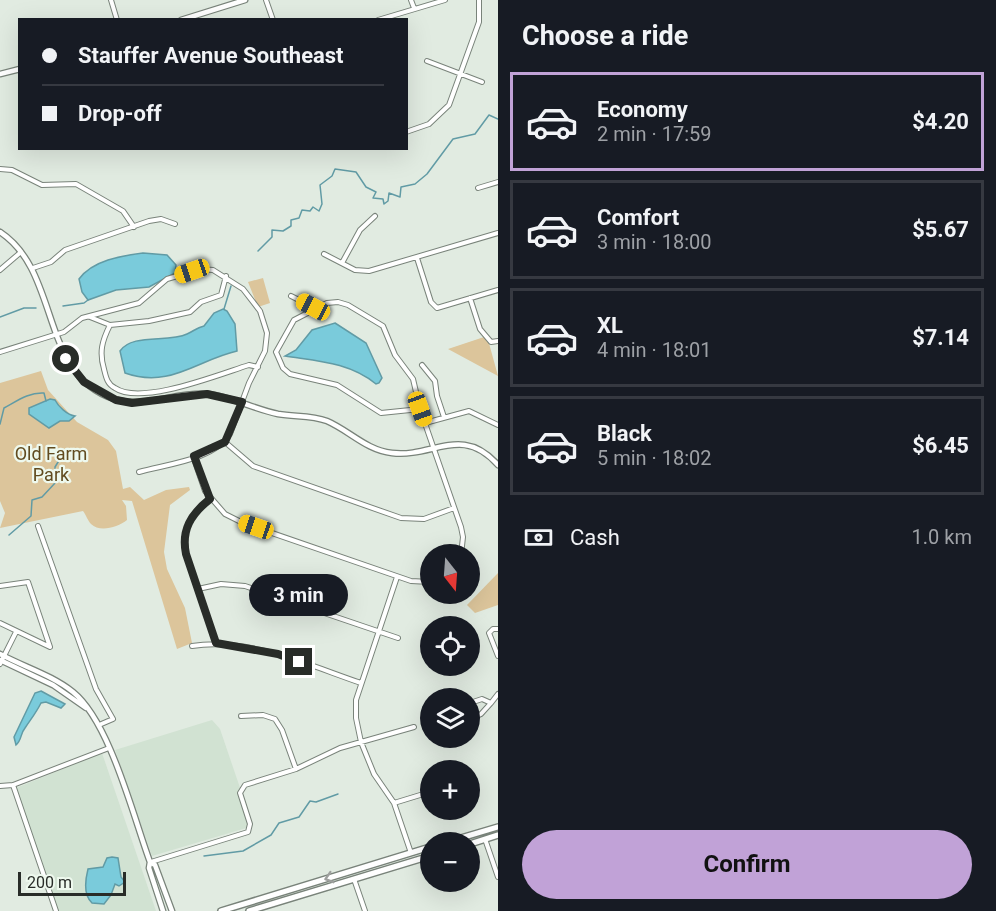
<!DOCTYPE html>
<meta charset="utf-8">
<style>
body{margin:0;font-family:Roboto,sans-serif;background:#20242c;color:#f1f3f6;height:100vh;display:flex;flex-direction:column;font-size:22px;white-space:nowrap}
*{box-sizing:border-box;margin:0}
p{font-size:20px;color:#9ea1a6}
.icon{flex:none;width:33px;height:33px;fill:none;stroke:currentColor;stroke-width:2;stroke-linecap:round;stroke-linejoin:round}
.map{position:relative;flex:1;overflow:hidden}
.panel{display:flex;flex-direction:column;background:#171b24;width:498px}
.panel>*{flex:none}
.guide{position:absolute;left:18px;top:18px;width:390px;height:132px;border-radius:0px;box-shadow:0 6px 24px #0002;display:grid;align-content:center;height:132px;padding:0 24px;background:#171b24}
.needle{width:39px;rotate:163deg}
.controls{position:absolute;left:420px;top:544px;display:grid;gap:12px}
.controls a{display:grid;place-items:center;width:60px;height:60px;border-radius:50%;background:#171b24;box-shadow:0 6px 24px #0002;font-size:30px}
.scale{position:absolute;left:18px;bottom:15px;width:108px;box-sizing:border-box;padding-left:6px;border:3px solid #282c28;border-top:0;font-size:16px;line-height:21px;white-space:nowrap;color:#282c28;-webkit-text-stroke:4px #eef9ee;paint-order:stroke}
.end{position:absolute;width:27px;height:27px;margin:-14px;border:8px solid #282c28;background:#fff;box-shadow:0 0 0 3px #fff}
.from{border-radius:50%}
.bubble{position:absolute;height:42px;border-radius:21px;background:#171b24;box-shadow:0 6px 24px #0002;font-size:20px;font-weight:700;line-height:42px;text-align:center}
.car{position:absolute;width:18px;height:36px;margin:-18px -9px;border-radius:8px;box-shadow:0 0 4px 2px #0007;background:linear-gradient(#f5c518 24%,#345 0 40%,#f5c518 0 76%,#345 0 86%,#f5c518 0)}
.guide b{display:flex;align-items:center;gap:21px;height:57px;font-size:22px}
.guide b+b{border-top:2px solid #363941}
.guide i{width:15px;height:15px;background:#f1f3f6}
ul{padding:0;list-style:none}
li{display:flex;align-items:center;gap:18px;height:99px;margin:0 12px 9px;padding:0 12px;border:3px solid #363941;border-radius:0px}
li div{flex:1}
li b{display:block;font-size:22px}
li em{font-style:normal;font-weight:700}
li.on{border-color:#c1a2d7}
li>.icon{width:54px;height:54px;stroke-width:1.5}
h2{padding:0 24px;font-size:27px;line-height:72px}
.pay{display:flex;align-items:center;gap:15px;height:66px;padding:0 24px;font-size:22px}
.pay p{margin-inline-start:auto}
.action{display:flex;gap:12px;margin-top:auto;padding:12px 24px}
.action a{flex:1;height:69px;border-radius:36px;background:#c1a2d7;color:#111;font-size:24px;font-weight:700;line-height:69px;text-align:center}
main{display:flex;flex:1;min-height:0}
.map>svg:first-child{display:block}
</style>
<main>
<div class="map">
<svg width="498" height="911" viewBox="0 0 498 911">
<rect width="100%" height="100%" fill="#e1ebe1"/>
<path fill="#d1e2d2" d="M212,720l8,9 33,97 -101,30 -37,-106z
M102,753l54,158h-102l-38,-123z"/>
<path fill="#dcc59b" d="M263,278l7,25 -12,4 -10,-25z
M487,336l11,40 -50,-27z
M41,371l7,19 29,32 31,18 8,11 7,38 7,-2 14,13 22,-10 23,-3 1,3 -20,15 -6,47 3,17 18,39 7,35 -15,6 -45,-148 -10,-1 4,6 1,14c-9,7 -27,13 -36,4 -3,-3 -5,-9 -8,-13l-83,17 5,-15 -5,-12v-118z
M498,573v32l-23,8 -8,-8z"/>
<path fill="#7acbdb" stroke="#619ba5" stroke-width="1.5" d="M143,253l24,2 9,10 -1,8 -26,14 -33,3 -28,10 -6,-8 -3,-13c14,-19 42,-23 64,-26z
M223,309l4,2 8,13 2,27c-40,9 -67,38 -112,22l-5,-22c12,-18 48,-8 67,-17 7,-3 9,-6 17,-8l10,-13z
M335,323l31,20 16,35 -3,5 -3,1c-27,-22 -60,-23 -91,-28l11,-6 16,-20z
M50,399l5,1c3,6 12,15 20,16l-6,5h-9l-11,7 -20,-14v-6z
M41,691l24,13 -4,4 -15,-6 -5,1c-5,10 -10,16 -16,25 -5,6 -3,12 -9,17l-2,-8 21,-44z
M112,857l6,1 3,19 4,5 -6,4 -4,-2 -4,11 -7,9 -12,-1c-9,-8 -7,-22 -4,-34l15,-2 4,-9z"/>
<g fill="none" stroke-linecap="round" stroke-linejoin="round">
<path stroke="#619ba5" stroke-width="1.5" d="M258,251l14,-14v-7l11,1 8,-5v-6l8,-2 3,-8 8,1 3,-4 6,4 3,-7 -2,-19 12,-9 3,-7 21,3 10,15 10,5 -3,6 10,1 1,5 4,-3 1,-8 11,4 1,-10 14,-3 12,-10 26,-35 22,-5 14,-19 9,4
M63,306l21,-3 4,-3
M224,309l7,-23
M0,317l24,-9h12
M0,424l4,-16c13,-7 25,-16 40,-15l2,8
M9,535l22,-19 1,-16 10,-3 14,-15 -1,-15 8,-13
M204,856l39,-5 28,-16 8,-12 20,-6 11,-16 6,1 22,-8"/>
<defs>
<path id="street" d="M111,0l6,20
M266,0l7,20
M411,0l3,8
M378,20l67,-20
M427,61l55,21
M406,132l23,-8 20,-19 30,-83v-22
M0,169l12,1 30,15 34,-1 47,27 11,16
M478,188l20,-6
M324,254l31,16 14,1 129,-38
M417,258l14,44 6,6 61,-18
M342,263l18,-33 15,-14
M33,268l18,-6 14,-12 84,-29 12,-2 14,5
M0,270l21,-18
M291,296l24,12
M470,298l10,31 11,13 7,-1
M90,317l20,8 39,-4 41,-9 11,-10 20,-7 5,-19
M110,325c-8,16 -11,27 -6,44 2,8 3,15 11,19 26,18 105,-14 134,-23l9,2
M0,352l64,-20 18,-14 57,-15 28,-24 34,-10 12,1 30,19 17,22 7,22 -2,18 -16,32 -19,51c-16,26 -63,30 -91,38
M276,352l18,-32 33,-17 11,-1 10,3 35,21 12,29 18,24 7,30 41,118 2,10 -2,18
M276,352l7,16 7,6 47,11 44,28 39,-4
M422,365l13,16 2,15 7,21
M425,423l44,-12 29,14
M225,442l28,24 148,52 23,1 30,-11
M193,456l12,35 20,23 18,9 168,58 19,1
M210,499c-19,15 -29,31 -24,55l30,89
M38,526l58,163 17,30 -14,6
M397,577l-41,123v18l5,24 13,32 20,29 17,50
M0,586l28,-4 22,65 -50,-24
M198,589l23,-5 24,2 153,52
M498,629h-5l-4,4 9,23
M192,646c57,-9 116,19 169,37
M0,664l16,-32
M470,703l12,-4 9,4 -10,11 -11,5
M491,703l7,-9
M241,716l22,-1 12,4 7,11 14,39
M470,780l2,-1
M13,785l43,126
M0,786l13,-1 96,-37
M394,803l36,-11
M485,839l13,38
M151,862l97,-30 2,-8 -10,-31 5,-8 51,-16 44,-21 74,-21
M354,879l11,32"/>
<path id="secondary" d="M181,20l64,-20
M0,74l20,-5
M0,232c61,40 39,143 114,167 32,10 62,-8 94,-5 24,3 46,15 70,20 17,3 33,1 49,7 23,10 39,29 65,32 41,5 70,-29 106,12
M0,654c24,13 52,21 73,38 37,30 60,124 77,170l5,3 17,46
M0,660l53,25 33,23
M150,862l-1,6 14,43"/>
<path id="primary" d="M444,843l54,-16
M470,844l28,-9
M221,911l209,-64
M249,911l181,-55"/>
</defs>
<use href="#street" stroke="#79837a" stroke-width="6"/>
<use href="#secondary" stroke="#79837a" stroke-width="7"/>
<use href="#primary" stroke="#79837a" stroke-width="8"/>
<use href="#street" stroke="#fff" stroke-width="4"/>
<use href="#secondary" stroke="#fff" stroke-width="4.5"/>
<use href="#primary" stroke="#fff" stroke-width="5"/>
</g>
<defs><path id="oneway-chevron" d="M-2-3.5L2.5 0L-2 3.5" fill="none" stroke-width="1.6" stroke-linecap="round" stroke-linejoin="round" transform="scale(1.5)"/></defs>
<use stroke="#9ea09e" href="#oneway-chevron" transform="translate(329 878) rotate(163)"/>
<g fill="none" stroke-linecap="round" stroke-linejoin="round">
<path stroke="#282c28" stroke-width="8" d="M66,359l18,23 32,18 16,3 75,-9 35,8 -17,40 -31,14 16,43c-19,15 -29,31 -24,55l30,89 62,11 21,8"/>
</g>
<g text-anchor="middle" stroke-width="4.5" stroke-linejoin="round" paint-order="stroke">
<g font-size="18" fill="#614b1f" stroke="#eef9ee">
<text x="51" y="460">Old Farm<tspan x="51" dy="21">Park</tspan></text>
</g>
</g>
</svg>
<div class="controls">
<a><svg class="needle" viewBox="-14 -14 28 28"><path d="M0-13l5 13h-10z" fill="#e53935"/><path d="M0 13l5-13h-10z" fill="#9ea1a6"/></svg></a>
<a><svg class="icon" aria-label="locate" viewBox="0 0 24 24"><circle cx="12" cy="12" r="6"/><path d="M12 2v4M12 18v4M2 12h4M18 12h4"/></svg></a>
<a><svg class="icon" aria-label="layers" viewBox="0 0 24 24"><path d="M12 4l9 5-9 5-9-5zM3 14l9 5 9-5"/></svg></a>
<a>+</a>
<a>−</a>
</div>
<div class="scale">200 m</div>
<i class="end from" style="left:66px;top:359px"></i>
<i class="end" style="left:299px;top:662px"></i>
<div class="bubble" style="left:249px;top:574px;width:99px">3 min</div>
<i class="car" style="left:192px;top:271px;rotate:251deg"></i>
<i class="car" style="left:313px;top:307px;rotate:298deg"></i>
<i class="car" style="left:420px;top:409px;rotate:160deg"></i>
<i class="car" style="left:256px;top:527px;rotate:289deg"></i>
<div class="guide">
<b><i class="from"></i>Stauffer Avenue Southeast</b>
<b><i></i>Drop-off</b>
</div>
</div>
<section class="panel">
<h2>Choose a ride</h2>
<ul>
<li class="on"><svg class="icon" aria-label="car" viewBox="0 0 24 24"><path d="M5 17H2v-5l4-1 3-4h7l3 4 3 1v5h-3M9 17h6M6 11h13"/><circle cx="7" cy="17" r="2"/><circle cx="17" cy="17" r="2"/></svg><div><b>Economy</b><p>2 min · 17:59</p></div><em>$4.20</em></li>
<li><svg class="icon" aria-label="car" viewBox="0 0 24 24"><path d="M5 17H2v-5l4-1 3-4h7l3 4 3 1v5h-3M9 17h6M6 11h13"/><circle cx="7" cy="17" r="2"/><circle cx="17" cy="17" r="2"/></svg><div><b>Comfort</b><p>3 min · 18:00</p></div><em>$5.67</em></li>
<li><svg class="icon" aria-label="car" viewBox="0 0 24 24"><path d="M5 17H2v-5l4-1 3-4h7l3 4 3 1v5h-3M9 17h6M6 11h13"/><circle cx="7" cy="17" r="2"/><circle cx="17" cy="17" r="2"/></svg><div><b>XL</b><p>4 min · 18:01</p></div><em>$7.14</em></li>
<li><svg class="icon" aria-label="car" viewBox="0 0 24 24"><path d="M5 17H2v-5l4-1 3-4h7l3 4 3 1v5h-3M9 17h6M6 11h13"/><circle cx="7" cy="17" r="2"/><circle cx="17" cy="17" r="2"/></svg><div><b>Black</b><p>5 min · 18:02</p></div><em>$6.45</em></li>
</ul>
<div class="pay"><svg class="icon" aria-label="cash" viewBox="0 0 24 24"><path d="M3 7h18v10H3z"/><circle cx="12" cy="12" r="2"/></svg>Cash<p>1.0 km</p></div>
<div class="action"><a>Confirm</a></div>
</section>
</main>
